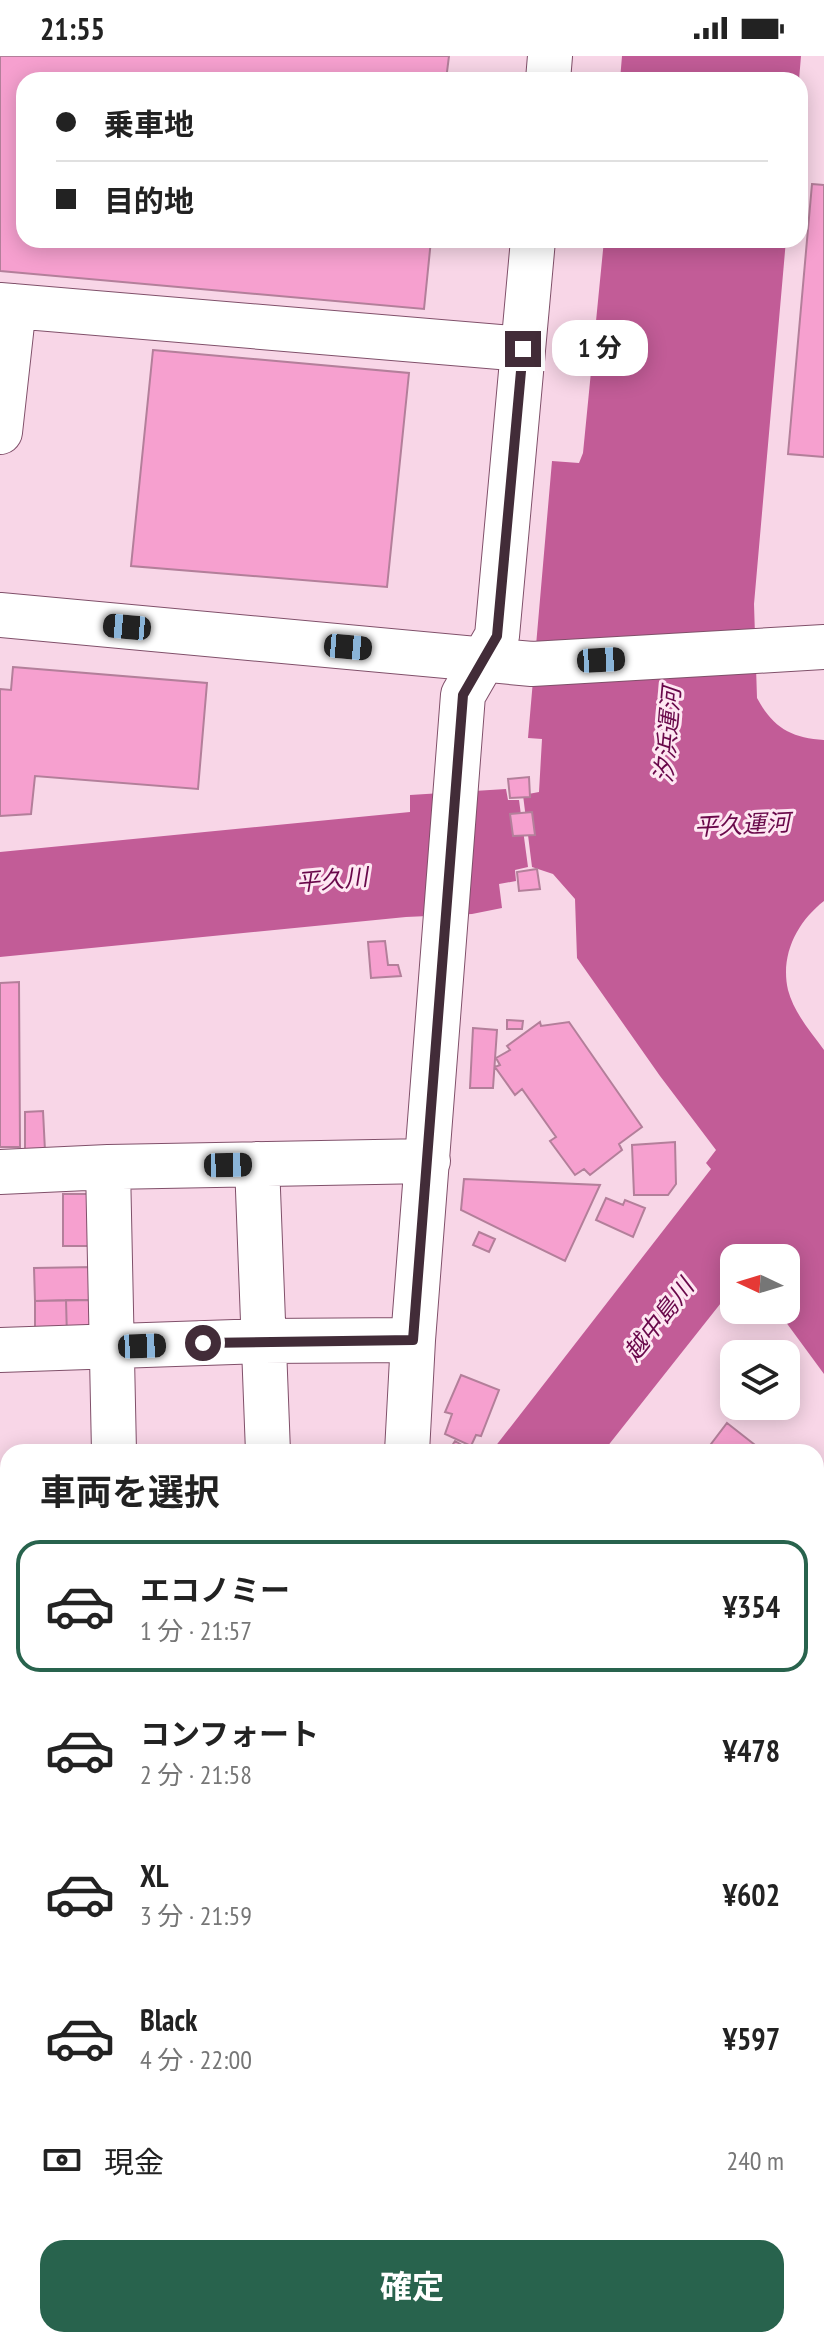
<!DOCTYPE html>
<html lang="ja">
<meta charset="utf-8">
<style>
body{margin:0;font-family:"PT Sans Narrow","Noto Sans JP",sans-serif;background:#f2f2f2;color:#222;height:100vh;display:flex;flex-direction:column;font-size:30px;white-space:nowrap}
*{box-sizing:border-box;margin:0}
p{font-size:26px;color:#767676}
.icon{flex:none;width:44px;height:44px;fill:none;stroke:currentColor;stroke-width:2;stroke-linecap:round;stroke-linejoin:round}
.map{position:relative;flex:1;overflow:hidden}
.side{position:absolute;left:0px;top:1388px;width:824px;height:904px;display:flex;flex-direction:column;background:#fff;border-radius:24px 24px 0 0;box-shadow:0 4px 20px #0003}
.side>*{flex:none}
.guide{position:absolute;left:16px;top:16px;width:792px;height:176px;border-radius:24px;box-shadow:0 4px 20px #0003;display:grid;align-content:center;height:176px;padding:0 40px;background:#fff}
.needle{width:52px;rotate:274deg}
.tools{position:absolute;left:720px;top:1188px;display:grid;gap:16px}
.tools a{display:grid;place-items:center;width:80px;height:80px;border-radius:16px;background:#fff;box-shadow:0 4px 20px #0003;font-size:40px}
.end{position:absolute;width:36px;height:36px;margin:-18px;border:10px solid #422c38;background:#fff;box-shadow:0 0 0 4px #fff}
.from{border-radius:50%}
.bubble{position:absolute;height:56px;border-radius:24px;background:#fff;box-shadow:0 4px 20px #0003;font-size:26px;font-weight:700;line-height:56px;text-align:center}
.car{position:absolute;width:24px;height:48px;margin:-24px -12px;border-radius:10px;box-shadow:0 0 6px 2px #0007;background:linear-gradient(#222 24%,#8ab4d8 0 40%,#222 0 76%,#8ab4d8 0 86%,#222 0)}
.guide b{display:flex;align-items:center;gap:28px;height:76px;font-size:30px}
.guide b+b{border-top:2px solid #e0e0e0}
.guide i{width:20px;height:20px;background:#222}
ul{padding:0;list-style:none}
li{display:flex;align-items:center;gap:24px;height:132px;margin:0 16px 12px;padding:0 24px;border:4px solid transparent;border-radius:24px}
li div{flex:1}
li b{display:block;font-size:30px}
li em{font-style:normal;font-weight:700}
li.on{border-color:#28634d}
li>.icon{width:72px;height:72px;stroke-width:1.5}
h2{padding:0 40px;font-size:36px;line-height:96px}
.pay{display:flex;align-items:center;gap:20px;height:88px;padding:0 40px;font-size:30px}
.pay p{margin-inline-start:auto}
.action{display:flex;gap:16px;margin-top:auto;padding:16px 40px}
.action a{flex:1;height:92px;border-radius:24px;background:#28634d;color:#fff;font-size:32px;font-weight:700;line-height:92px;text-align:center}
.status{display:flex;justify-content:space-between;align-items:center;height:56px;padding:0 40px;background:#fff;direction:ltr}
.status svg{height:22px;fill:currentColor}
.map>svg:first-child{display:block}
</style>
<div class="status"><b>21:55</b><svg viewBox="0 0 49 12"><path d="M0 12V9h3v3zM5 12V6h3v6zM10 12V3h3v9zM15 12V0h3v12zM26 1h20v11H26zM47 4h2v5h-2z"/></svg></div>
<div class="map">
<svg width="824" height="2292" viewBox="0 0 824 2292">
<rect width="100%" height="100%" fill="#f8d6e7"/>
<path fill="#c25c97" d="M622,0h179l-2,24h-179z
M604,184h182l-32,364 3,94c16,30 34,40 67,42v161c-27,21 -44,54 -36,89 6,23 23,42 36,60v324l-47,-64h9v-52h-52v31h-2l-129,163h-112l220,-283 -5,-6 10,-13 -56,-74 -83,-118 -2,-59 -22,-25 -21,-7 -9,-72 16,-3 3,-53 -14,-1 24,-277 27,2 4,-10z
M506,733l2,11h11l9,67 -13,3 1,11 -17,3 3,24 -30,6 -66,3 -406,40v-105l410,-40v-17z
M8,2020v122l-8,12v-124z"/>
<path fill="#f6a0cf" stroke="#b37f9a" stroke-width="2" d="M0,0h449l-3,24h-422v160h407l-7,69 -424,-38z
M812,128l12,1v272l-36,-3z
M153,294l256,23 -22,214 -256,-21z
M13,611l194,16 -9,106 -163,-13 -4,38 -31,2v-127l11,1z
M529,721l1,20 -20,1 -2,-19z
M532,756l3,23 -22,1 -3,-22z
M537,813l3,20 -21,2 -2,-19z
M385,885l3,24h10l3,11 -30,2 -3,-36z
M19,926l1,165h-20v-164z
M507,964l16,1 -1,8h-15z
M540,966l1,4 28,-4 73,105 -23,17 3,6 -32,25 -6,-6 -9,6 -25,-34 6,-4 -34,-48 -7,6 -20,-28 5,-2 -4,-7 14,-8 -3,-4z
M473,972l24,2 -4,58h-23z
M43,1055l2,40 -20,1v-40z
M675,1086l1,42 -8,11h-34l-2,-50z
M464,1123l136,6 -35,76 -104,-51z
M63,1138h25v52h-25z
M606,1142l17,7 2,-5 20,8 -12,29 -37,-17z
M479,1176l16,7 -6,13 -16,-7z
M94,1211v33l-59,1 -1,-33z
M66,1244l1,38h-32v-37z
M66,1244h28v37l-27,1z
M461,1319l38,15 -18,46 -5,-1 -5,11 -26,-12 7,-20 -7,-2z
M727,1367l37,29h-59z
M455,1385l17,10 -24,1z
M824,1570v265l-8,6v-265z
M3,1596l2,55h-5v-54z
M0,1660h6l-1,32h-5z
M0,1698h8v62h-8z
M0,1764h8v19l-8,10z
M8,1797v108l-8,-7v-91z
M824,1840v132l-8,5v-131z
M8,2248v36h49l-6,8h-51v-34z
M224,2284h58l-11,8h-41z
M377,2284h10l5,6 3,-6h167l6,8h-201z"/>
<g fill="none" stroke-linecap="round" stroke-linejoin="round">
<defs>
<path id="minor" d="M548,24l2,-24
M0,249l523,44
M0,376l14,-126
M0,559l532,49 292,-17
M257,1108l11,288
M108,1111l6,285
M0,1116l108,-5 320,-6
M0,1294l263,-9 150,-1
M407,1396l6,-112 50,-645 34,-59 36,-396
M0,1558l8,-1
M0,1918l8,6
M0,1974l8,-10
M604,2284l6,8
M766,2284l5,8
M313,2292l11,-8"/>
</defs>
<use href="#minor" stroke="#80506a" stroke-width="46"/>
<use href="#minor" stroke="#fff" stroke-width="44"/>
</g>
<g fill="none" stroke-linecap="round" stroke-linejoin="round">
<path stroke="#422c38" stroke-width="10" d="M203,1287l210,-3 50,-645 34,-59 26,-287"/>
</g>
<g text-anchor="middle" stroke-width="6" stroke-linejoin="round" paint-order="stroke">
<g font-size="24" font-style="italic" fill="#69084a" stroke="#fee7f2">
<text transform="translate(668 679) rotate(-85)" y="8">汐浜運河</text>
<text transform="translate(742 769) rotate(-3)" y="8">平久運河</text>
<text transform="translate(332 824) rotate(-5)" y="8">平久川</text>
<text transform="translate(659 1264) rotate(-52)" y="8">越中島川</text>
</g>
</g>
</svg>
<div class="tools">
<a><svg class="needle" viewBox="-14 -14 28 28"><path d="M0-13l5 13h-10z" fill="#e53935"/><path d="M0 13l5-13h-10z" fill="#767676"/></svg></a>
<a><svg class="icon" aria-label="layers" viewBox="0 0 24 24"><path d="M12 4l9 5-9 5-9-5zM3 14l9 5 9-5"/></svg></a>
</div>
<i class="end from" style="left:203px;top:1287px"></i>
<i class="end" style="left:523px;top:293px"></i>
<div class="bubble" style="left:552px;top:264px;width:96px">1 分</div>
<i class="car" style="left:127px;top:571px;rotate:275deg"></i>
<i class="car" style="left:348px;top:591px;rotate:95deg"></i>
<i class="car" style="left:601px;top:604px;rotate:87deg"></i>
<i class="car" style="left:228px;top:1109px;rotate:89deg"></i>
<i class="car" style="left:142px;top:1290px;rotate:88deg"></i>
<div class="guide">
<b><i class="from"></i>乗車地</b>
<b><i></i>目的地</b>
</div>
<section class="side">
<h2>車両を選択</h2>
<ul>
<li class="on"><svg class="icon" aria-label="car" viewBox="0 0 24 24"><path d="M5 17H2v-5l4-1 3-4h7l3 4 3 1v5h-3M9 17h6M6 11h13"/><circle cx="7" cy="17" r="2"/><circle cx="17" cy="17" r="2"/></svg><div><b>エコノミー</b><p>1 分 · 21:57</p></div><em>¥354</em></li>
<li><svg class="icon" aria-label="car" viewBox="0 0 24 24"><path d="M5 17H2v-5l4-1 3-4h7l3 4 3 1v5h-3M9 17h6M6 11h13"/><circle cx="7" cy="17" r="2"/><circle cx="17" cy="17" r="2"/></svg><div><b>コンフォート</b><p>2 分 · 21:58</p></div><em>¥478</em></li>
<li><svg class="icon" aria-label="car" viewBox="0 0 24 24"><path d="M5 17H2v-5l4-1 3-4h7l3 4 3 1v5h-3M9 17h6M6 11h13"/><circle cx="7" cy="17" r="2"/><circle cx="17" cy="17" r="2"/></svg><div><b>XL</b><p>3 分 · 21:59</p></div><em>¥602</em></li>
<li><svg class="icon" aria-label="car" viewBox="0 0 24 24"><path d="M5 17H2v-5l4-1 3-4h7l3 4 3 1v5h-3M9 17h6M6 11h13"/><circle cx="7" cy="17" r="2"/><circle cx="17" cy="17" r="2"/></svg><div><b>Black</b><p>4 分 · 22:00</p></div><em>¥597</em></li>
</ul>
<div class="pay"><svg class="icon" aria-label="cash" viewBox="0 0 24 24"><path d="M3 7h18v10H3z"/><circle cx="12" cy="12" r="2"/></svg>現金<p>240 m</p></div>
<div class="action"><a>確定</a></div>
</section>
</div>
